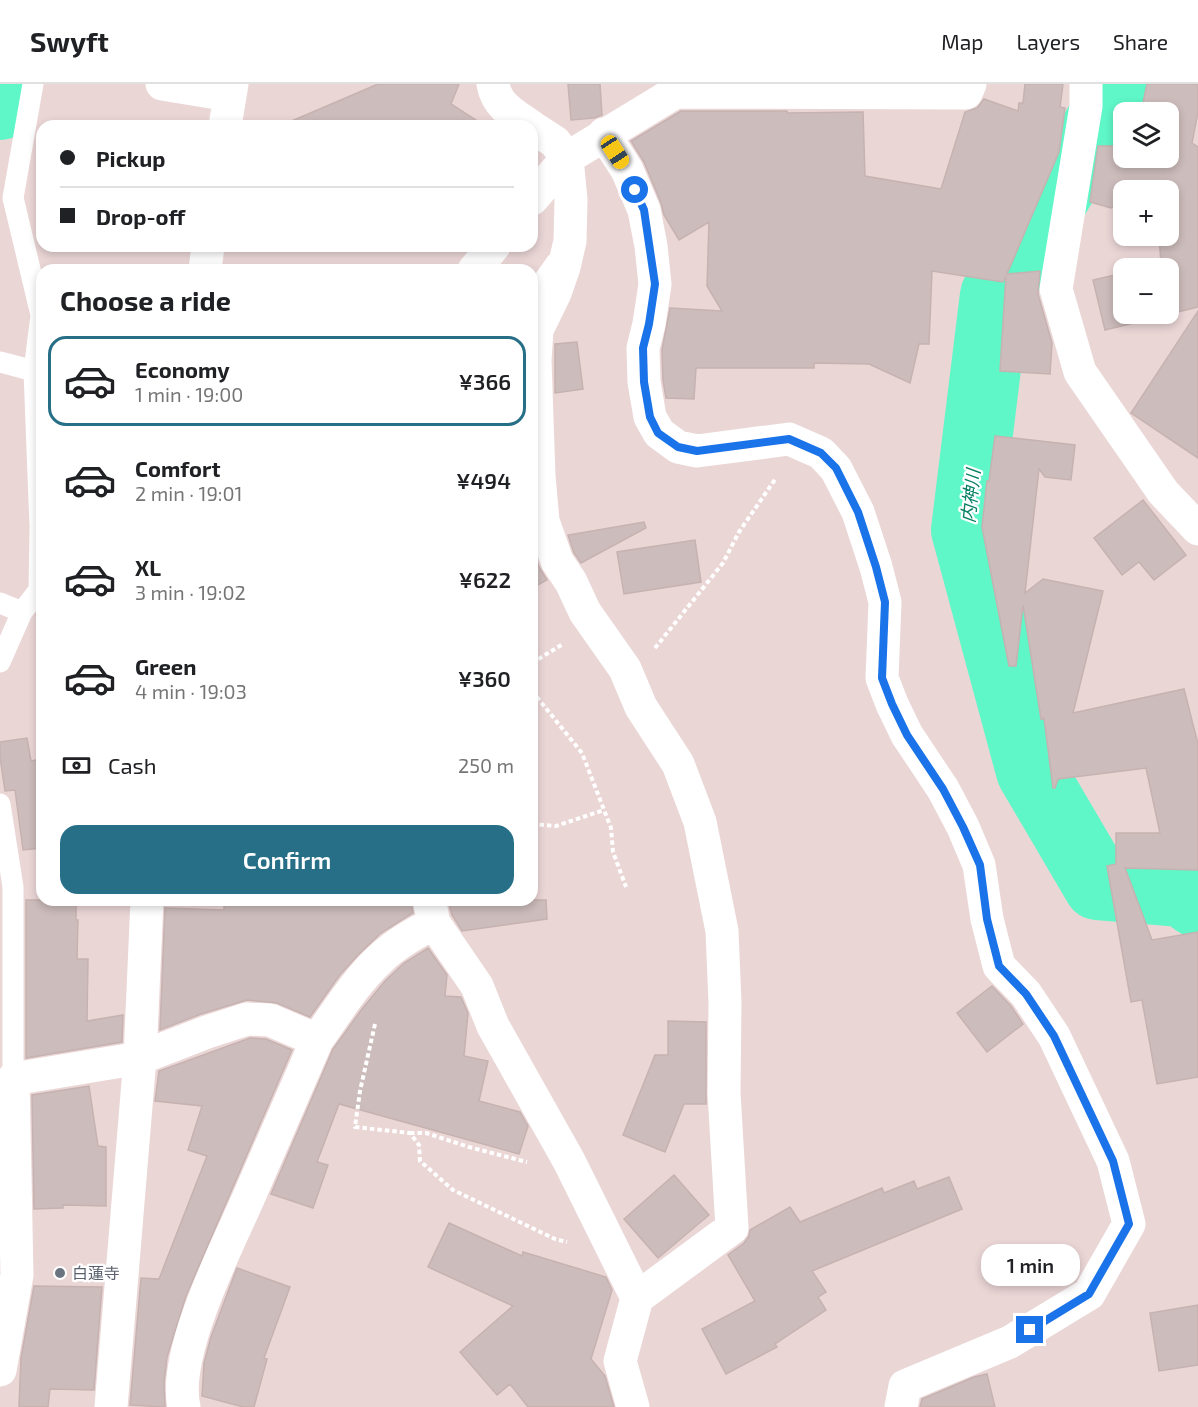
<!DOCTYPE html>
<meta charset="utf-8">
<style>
body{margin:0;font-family:"Exo 2","Noto Sans JP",sans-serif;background:#f2f2f2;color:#202124;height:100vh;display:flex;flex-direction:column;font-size:22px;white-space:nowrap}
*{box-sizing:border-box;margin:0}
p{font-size:20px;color:#757577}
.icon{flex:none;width:33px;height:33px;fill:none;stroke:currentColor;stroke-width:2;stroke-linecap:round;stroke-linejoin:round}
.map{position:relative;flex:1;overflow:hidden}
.details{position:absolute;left:36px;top:180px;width:502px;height:642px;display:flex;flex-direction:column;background:#fff;border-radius:18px;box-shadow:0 3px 9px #0003}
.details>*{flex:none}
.hud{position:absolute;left:36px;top:36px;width:502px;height:132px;border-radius:18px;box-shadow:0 3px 9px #0003;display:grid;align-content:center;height:132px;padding:0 24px;background:#fff}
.controls{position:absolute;left:1113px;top:18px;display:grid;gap:12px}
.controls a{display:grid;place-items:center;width:66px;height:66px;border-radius:12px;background:#fff;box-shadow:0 3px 9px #0003;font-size:30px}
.end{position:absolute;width:27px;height:27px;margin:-14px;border:8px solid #1a73e8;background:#fff;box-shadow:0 0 0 3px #fff}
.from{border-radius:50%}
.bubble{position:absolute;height:42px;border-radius:18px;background:#fff;box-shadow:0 3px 9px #0003;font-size:20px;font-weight:600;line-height:42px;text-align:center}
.car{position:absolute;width:18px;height:36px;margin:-18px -9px;border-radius:8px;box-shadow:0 0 4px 2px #0007;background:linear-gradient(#f5c518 24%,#345 0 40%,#f5c518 0 76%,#345 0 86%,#f5c518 0)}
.hud b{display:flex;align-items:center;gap:21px;height:57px;font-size:22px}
.hud b+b{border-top:2px solid #e0e0e0}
.hud i{width:15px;height:15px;background:#202124}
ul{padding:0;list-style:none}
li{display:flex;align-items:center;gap:18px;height:90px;margin:0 12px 9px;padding:0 12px;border:3px solid transparent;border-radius:18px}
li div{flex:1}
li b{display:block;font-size:22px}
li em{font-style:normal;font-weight:600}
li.on{border-color:#276f87}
li>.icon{width:54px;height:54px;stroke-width:1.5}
h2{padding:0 24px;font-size:27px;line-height:72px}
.pay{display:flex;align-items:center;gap:15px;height:66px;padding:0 24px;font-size:22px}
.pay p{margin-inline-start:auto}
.action{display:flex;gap:12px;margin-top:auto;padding:12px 24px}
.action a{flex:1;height:69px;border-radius:18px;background:#276f87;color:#fff;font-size:24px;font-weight:600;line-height:69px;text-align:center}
header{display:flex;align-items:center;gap:36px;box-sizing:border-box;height:84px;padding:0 30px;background:#fff;border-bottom:2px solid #e0e0e0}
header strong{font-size:28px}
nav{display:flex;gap:33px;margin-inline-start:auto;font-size:21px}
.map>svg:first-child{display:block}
</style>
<header>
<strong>Swyft</strong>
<nav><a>Map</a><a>Layers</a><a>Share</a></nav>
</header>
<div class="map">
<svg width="1198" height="1323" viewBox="0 0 1198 1323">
<rect width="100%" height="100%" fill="#ebd6d6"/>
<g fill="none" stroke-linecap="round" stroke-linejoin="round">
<path stroke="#5ff7c7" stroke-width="70" d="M1116,0v12l-121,199 -29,235 65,241 67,114 84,7 16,11
M0,21l5,-21"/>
</g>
<path fill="#ccbcbb" stroke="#c6b2b0" stroke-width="1.5" d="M378,0h81l-8,20 34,22h-205z
M568,0h32l2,31 -8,3 -23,2z
M1025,0h38l-3,23 5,1 -6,44 -52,122 33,-3 -2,23 14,49 -2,31 -50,-3 6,-95 -3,6 -71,-11 -3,73h-10l-9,39 -41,-19 -55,-1v5h-118l-2,31 -28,-1 -3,-18 -1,-30 8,-42 52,3 -15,-25 2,-64 -30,18 -15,-25 -3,-12 -17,-41 -13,-21 50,-30h106v2l76,-1 2,64 76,13 24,-77 12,-4 7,-9 34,12 1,-8h4z
M1147,0h51v28l-6,31 6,4v160l-93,23 -12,-50 31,-7v41h44v-46h-28l21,-5 -2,-27h9v-46h-44v13l-13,5 -21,-6 8,-56h25l1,-12v24h44v-46h-27z
M1198,227v147l-67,-45z
M577,258l6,47 -28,4v-49z
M995,352l80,9 -4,35 -26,-3 -6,-8 -14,124 18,-14 60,12 -30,122 111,-24 14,55v126l-73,-2 27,72 46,-8v145l-41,7 -15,-84 -11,2 -24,-136 9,-2v-31h44l-14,-65 -88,11 -3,9h-2l-9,-70 -3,1 -18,-114 -7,61h-7l-27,-139 5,-46h2z
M1143,416l43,55 -32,25 -15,-18 -17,13 -28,-37z
M644,438l2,6 -65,35 -7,-10 -6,-18z
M695,456l6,42 -77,12 -7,-42z
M532,464l7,19 8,13 -15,8z
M27,654l4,23 11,-2v89l-19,2 -8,-60 -10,1 -5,-34v-15z
M26,816h50v20h2l-1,39h11l-1,62 36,-6 -1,27 -96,16z
M224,816h187l2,13 -32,20 -23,22 -19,21 -29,41 -33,-14 -30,-3 -46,14 -41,16 5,-122 59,2z
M448,816h98l1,19 -85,12 -10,-16z
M428,864l19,27 -2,21 16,1 7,16 -4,43 24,5 -9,40 41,11 8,14 -9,28 -180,-50 -22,58 11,3 -15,43 -42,-14 62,-145 29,-40 23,-28 19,-18z
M992,902l19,20 12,18 -36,28 -30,-39z
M668,937l38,1v82h-22l-19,48 -42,-17 32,-80h13z
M250,954l16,1 26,11 -106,246 -19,61 -3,26 1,24 -35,-2 11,-127 18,1 48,-123 -19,-6 14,-44 -47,-5 4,-30z
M89,1002l9,60 8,1v59l-43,-1v3l-29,1 -2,-114z
M674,1091l35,40 -51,43 -34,-39z
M949,1093l13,32 -150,62 14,21 -8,5 8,13 -51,34 2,3 -51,27 -24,-45 53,-28 -27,-46 16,-12 5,-7 1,-6 40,-23 10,15 82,-34 2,5 30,-12 3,8z
M449,1139l73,33 1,-4 83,25 6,13 -21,69 14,17 9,31h-86l-18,-23 -13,11 -37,-43 53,-46 -85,-39z
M237,1184l53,19 -26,71 3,1 -13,48h-11l-41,-11 2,-33 7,-26z
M34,1202l68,1 -8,103 -44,-1 -2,18h-29l2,-49z
M1198,1221v60l-39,6 -9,-58z
M987,1290l8,33h-75l2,-8 52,-22z"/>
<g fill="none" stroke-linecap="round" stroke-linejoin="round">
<path stroke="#fff" stroke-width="4" stroke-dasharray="4.5 3" stroke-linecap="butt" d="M655,564l68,-85 16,-31 37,-54
M532,579l31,-19
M532,607l50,62 29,75 2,24 13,35
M532,740l24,2 48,-16
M375,940l-15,67 -5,36 55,6 9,12 1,16 33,29 102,49 12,3
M410,1049h16l43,14 58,15"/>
<path stroke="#fff" stroke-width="21" d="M532,213l24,-34
M0,278l34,9
M0,519l22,9
M0,578l22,-50 17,-22 1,-63 -6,-156 7,-56 -28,-117 20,-114
M0,720l13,83v192"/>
<path stroke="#fff" stroke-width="33" d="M162,0l67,11
M493,0c3,21 21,31 38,42
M1086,0v22l-30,183 24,83 83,120 35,37
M225,42l7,-42
M532,43l23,15 12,16 4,42 -1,41 -6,26 -9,26 -18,37 -2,30 4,116 4,45 14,40 14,21 14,30 40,57 16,38 37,57 22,58 22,109 3,72 -1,90 8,135 -95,70 -17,63 13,46
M604,50l23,36 17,40 7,36 4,38 -6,40 -6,24 1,34 6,35 9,16 19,14 19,4 92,-12 32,14 15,16 22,43 18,55 9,35 -3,76 10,26 15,31 36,54 20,38 16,38 8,54 12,47 27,28 28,42 59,125 16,63 -40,70 -79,48 -105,44 -4,21
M532,115l35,-41 109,-66 290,1 4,-9
M205,186l3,-24
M474,186l20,-24
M429,816l5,23 43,63 16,40 76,135 68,137
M0,1286l17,-95 -4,-196 127,-21 67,-26 40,-13 23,1 47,20c20,-28 38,-58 63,-81 15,-15 35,-26 54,-36
M111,1323l29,-349 7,-158
M184,1323c-12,-53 42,-158 64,-208 23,-53 46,-106 69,-159"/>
</g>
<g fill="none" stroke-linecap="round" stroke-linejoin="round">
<path stroke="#1a73e8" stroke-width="8" d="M635,106l9,20 11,74 -6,40 -6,24 1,34 6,35 8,16 20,14 19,4 92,-12 32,14 15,15 22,44 18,55 9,35 -3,76 10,26 15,31 36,54 20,38 17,38 7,54 12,47 27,28 28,42 59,125 16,63 -40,70 -59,36"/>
</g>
<circle fill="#6b7280" stroke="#fff" stroke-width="2" cx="60" cy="1189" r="6"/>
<g text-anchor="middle" stroke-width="4.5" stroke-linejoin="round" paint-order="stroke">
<g font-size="16" fill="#5b616d" stroke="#fff" text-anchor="start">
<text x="72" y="1195">白蓮寺</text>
</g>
<g font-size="18" font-style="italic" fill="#078164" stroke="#fff">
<text transform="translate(971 412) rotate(-84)" y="6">内神川</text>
</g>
</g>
</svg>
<div class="controls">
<a><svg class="icon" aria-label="layers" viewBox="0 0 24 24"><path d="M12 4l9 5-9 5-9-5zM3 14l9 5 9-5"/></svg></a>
<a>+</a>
<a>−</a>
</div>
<i class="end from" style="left:635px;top:106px"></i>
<i class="end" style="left:1030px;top:1246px"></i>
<div class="bubble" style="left:981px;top:1160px;width:99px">1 min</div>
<i class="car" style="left:615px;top:68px;rotate:147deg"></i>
<div class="hud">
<b><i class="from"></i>Pickup</b>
<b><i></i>Drop-off</b>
</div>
<section class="details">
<h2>Choose a ride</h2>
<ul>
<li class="on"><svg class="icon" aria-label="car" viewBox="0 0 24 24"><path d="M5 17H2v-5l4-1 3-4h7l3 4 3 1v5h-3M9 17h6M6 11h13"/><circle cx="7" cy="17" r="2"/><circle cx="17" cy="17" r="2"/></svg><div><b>Economy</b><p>1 min · 19:00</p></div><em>¥366</em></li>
<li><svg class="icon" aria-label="car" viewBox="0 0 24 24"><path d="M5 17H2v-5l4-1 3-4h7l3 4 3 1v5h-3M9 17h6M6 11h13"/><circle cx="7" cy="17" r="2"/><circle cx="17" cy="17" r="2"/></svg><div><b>Comfort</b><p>2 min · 19:01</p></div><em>¥494</em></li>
<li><svg class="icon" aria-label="car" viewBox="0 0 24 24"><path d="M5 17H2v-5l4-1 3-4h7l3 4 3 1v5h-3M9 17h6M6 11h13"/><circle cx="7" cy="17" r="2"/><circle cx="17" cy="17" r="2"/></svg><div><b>XL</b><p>3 min · 19:02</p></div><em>¥622</em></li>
<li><svg class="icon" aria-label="car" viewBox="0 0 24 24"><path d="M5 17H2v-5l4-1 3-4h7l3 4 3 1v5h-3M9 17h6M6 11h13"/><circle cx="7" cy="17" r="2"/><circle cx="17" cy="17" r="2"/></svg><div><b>Green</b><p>4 min · 19:03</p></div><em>¥360</em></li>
</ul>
<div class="pay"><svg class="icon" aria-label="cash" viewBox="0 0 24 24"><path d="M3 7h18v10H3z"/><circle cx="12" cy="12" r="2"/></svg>Cash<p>250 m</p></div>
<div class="action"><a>Confirm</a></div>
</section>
</div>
